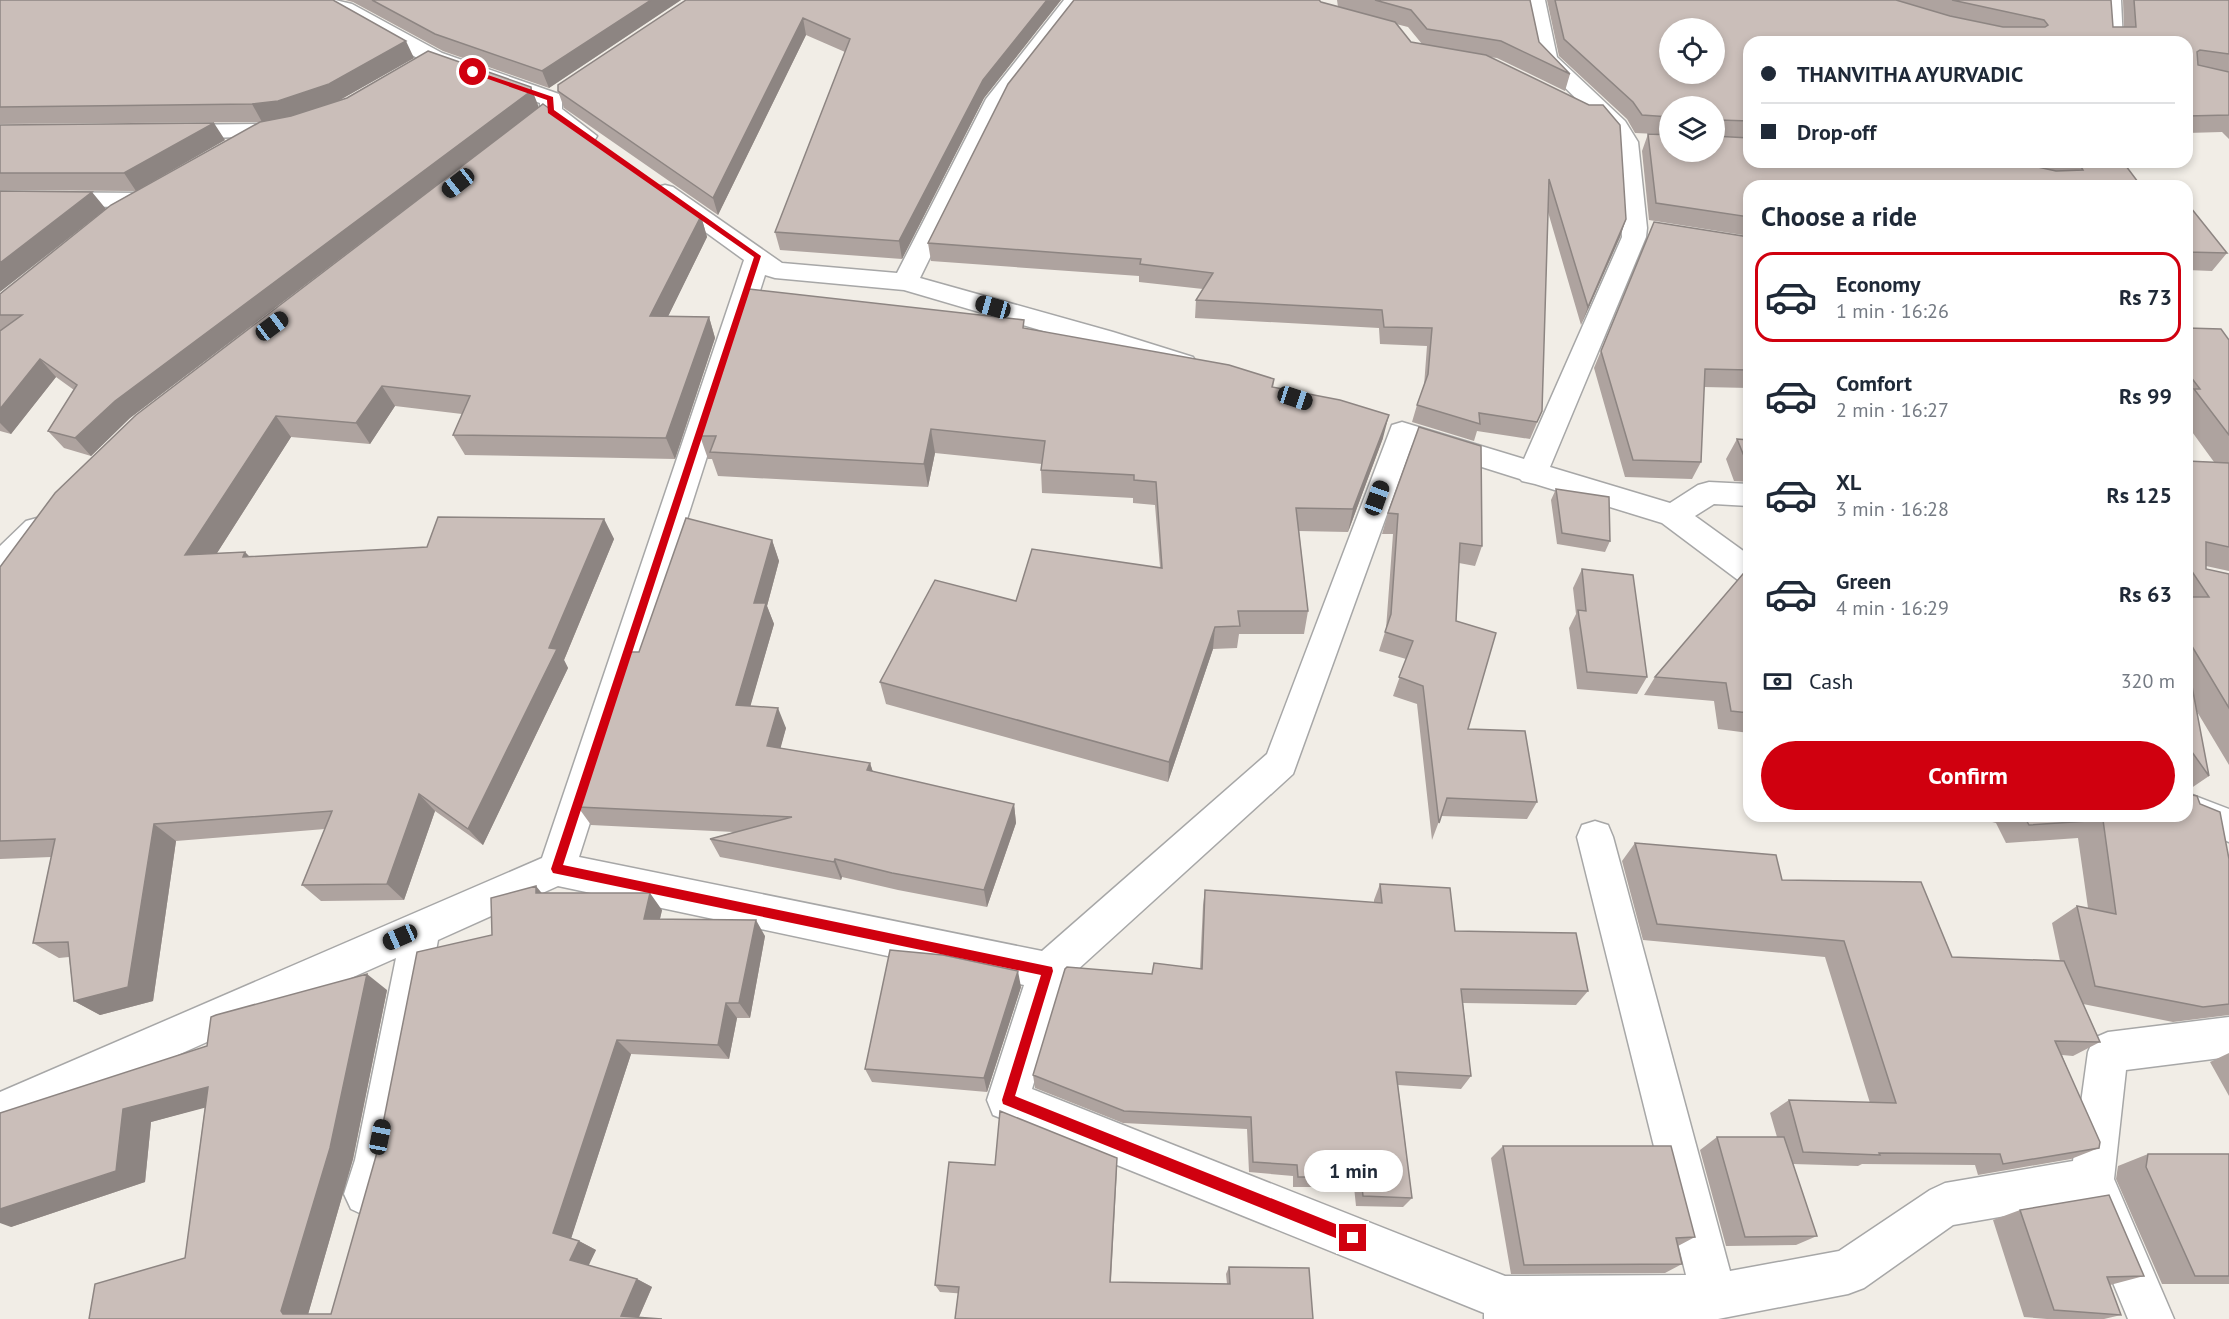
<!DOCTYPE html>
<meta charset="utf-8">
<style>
body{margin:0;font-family:"PT Sans",sans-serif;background:#f6f6f7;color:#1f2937;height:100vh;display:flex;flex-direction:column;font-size:22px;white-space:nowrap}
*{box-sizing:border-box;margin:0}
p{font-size:20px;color:#747a83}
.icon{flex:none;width:33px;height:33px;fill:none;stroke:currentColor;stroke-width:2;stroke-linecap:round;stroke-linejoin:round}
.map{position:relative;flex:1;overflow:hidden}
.sheet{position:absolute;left:1743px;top:180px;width:450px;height:642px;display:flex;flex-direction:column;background:#fff;border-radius:18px;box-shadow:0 3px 9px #0003}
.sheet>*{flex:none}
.top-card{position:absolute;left:1743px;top:36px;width:450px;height:132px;border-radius:18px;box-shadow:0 3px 9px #0003;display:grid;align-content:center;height:132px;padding:0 18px;background:#fff}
.fabs{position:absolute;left:1659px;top:18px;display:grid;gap:12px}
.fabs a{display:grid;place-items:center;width:66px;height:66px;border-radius:50%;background:#fff;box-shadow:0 3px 9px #0003;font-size:30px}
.end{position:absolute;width:27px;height:27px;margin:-14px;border:8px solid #d0000f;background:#fff;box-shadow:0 0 0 3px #fff}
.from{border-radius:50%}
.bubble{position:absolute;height:42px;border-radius:21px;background:#fff;box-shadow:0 3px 9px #0003;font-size:20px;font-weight:800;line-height:42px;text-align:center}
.car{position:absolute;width:18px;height:36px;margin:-18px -9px;border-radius:8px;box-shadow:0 0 4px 2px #0007;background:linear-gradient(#222 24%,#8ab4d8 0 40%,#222 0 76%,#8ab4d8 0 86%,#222 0)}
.top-card b{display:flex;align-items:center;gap:21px;height:57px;font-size:22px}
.top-card b+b{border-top:2px solid #e0e1e3}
.top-card i{width:15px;height:15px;background:#1f2937}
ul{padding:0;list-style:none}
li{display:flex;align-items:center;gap:18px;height:90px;margin:0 12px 9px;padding:0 6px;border:3px solid transparent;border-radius:18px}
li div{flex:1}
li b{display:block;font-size:22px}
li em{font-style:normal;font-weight:800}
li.active{border-color:#d0000f}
li>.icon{width:54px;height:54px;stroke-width:1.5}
h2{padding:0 18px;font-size:27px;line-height:72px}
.pay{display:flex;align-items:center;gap:15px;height:66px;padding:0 18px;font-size:22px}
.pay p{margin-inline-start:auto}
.primary-button{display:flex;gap:12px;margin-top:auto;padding:12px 18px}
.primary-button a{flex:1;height:69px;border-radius:36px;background:#d0000f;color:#fff;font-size:24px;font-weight:800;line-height:69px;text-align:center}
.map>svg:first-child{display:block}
</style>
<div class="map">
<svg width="2229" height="1319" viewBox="0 0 2229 1319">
<rect width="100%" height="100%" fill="#f1ede6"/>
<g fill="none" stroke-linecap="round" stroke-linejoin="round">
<defs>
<path id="minor" d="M295,0h40l17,4 90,49 117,41 3,5v10l35,27 -3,5c-19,5 -36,-15 -51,-25l-3,-5v-8l-114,-40 -87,-50 -41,-9z
M1064,0h21l-78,100 -87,178 193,54 80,25 4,6 -4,6 -10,3 -279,-82 -129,-12 -10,-3 -186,582 463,94 225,-197 125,-329 10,-3 122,37 98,-222 -6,-95 -8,-12 -72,-71 -11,-59h20l12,57 68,64 13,21 9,86 -1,9 -96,230 120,36 28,-18 11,-3 40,2v22l-35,-2 -19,12 54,39v29l-11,-4 -76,-57 -127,-39 -13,-3 -2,-2 -108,-34 -119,329 -229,208 -32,107 473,187 181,-1 -109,-438 5,-12 13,-4 13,4 5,12 117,434 109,-20 91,-61 15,-7 128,-22 15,-109 6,-14 14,-6 121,-15v40l-103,13 -12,109 60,140h-46l-48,-116 -127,22 -89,63 -16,6 -130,25h-234v-6l-491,-198 -6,-15 37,-115 -466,-99 -120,54 -41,220 -16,49 -15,7 -15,-7 -7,-15 11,-34 41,-202 -396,176v-42l542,-234 202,-598 -87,-63 -4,-5 4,-5 8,-2 8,2 109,76 115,10 89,-174z
M2101,0h20l2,42h-20z
M263,124l8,2 3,5 -3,5 -96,3 -8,-2 -3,-5 3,-5 8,-2z
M0,192l146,1 8,2 4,5 -4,5 -8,2 -146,-1z
M37,518l11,3 4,8c-10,18 -33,42 -52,48v-31l26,-25z
M2187,793l42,16v33l-55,-22 -2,-4h15z"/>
</defs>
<use href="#minor" stroke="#a7a7a7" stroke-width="3"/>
<use href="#minor" fill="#fff" fill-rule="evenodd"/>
</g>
<path fill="#aea39f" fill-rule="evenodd" d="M0,0l414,58 -74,42 198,5v3l-408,310 -39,38 -27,-8 -16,-17 26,-41 -18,-13 -45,57 -11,-3v-137l261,-172 -261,2z
M345,0h336l-132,88 -106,-37 -90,-49z
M686,0h375l-77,98 -82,161 -122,-9 -5,-18 70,-180 -39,-17 -88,180 -154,-107 -6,-17z
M1337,0h193l9,42 31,32 -5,17 -68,-33 -8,-1 137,162 -6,18 -39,88 -33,-113 -6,199 -12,28 -53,-8 -3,10 -62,-19 5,-17 7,-19 3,-40 -47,-2 -1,-16 -184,-10 1,-18 7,-11 -64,-7v-6l-208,-15 -3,-18 393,-241 17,5zM1396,24l12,3 14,17 -11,-2z
M1547,0h564l2,27h11l-1,-27h106v139l-7,-7 -35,1v-91h-438v120h374l18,24h-392v50l-100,-16 -7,-69 6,-17h9l-22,-1 -8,-14 -68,-63zM1670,106h44v46h-44z
M0,125l225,15 -89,51 -136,-1z
M2187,208l40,45 -15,18 -25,-1z
M701,216l6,21 -39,79 41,1 6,21 -40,121 -210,-4 -12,-20 9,-21 -67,-8 -25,38 -79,-7 -74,116 28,-1 5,5 177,-10 177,-28 10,20 -50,121 4,8 -85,177 -48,-34 -31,89 -83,1 -19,-16 23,-56 -149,12 -23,160 -53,14 -26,-14 -5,-44 -10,1 -26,-15 18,-86 -51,2v-292l55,-74z
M1654,222l95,15v151l-45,-1 -3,75 -9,17 -67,-2 -31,-109z
M2187,328l42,12v231l-23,-5v3l23,5v191l-33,-55 13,66 -22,15v-330l27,1 -27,-37z
M1024,329l250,50 -1,9 110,50 -35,94 -49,-1 9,80 -4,23h-65l-2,14 -24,1 -45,133 -282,-78 -6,-22 136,-81 144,-34 -5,-62 -22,-2v-5l-91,-5 -1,-23 1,-6 -107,-11 -7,34 -210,-11 -6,-17h-4l-8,-23z
M1419,427l63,119 -7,20 -16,-3 -3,58 12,108 69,73 -10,17 -86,-3 -9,24 -15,-136 -24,-8 13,-37 -27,-8 7,-22 7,-95h-11l6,-21z
M1737,439l12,1v42l-15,-1 -8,-22z
M1556,489l54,52 -5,11 -48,-8 -6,-44z
M1749,502v15l-4,-9z
M772,540l7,21 -12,45 7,18 -24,82 36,22 -6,20 90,15 3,9 141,32 2,19 -29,84 -89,-17 -56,-13 -1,3 -121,-23 -10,-18 24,-7 -143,-7 -13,-18 61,-155z
M1582,569l65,108 -10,17 -60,-5 -8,-61 7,-14 -3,-26z
M1749,569v164l-31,-4 -4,-28 -70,-6 11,-18z
M2200,804l29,55v156l-56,7 -90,-18 17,38 -27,14 -11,-1 37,93 -28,11 -93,16 -3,-10 -113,-1 -4,2 -65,-2 24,72 -21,9 -70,1 -26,-96 17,-13h60l-7,-24 19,-13 81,3 -45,-146 -182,-17 -21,-79 13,-18 147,37 170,77 108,4 -8,-38 25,-17 11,2 -10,-70 -72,5 -10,-20 -27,-7h218z
M1380,884l75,47 133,60 -12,14 -113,-2 8,73 -10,13 -63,-4 14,113 -9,9 -47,-1 -2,-19h-61v-11l-44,-4 -2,-43 -124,-6 -88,-35 -2,-13 119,-101 48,-5 3,-64 2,-15 169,13v-3z
M542,893l120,17 -2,9 105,17 -15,82h-13l-8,41 -98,-5 -60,184 8,3 17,9 -8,15 49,14 15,8 -13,30 -550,2 96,-61 20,-151 -54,15 -6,60 -134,45 -11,-114 387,-123 -34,169 -45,155h23l161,-379z
M1021,987l-34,105 -115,-10 -7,-13z
M2229,1053v43l-19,-34z
M1503,1146l192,91 -17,9 4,18 -17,9 -154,1 -20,-116z
M2148,1154h81v130h-67l-46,-105 2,-13z
M995,1165l122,3 -6,114 116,2 -1,-10 3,-7 84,52 -373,-27 -5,-7z
M2020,1210l124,66 -34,9 11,30 -17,4h-57l-23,-2 -31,-97z"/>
<path fill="#8d8582" d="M651,0h30l-132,88 -7,-17z
M1047,0h14l-77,98 -82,161 -3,-18 84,-161z
M803,18l3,17 -88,180 -5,-17z
M406,41l8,17 -76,43 -51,17 -25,4 -10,-18z
M531,87l7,18v3l-408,310 -39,38 -16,-18 40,-37z
M214,123l11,17 -89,51 -12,-18z
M92,192l14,17 -106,83v-29z
M701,216l6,21 -49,100 -8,-21z
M1626,219l-6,18 -39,88 7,-18z
M709,317l6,21 -40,121 -9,-21z
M40,359l16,18 -45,57 -11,-11v-14z
M382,386l13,20 -25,38 -14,-21z
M1389,415l-6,23 -35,94 5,-23z
M276,416l15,21 -88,138 -18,-20z
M931,429l4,24 -7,34 -4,-23z
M604,519l10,20 -50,121 4,8 -85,177 -15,-16 81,-181z
M772,540l7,21 -12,45 7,18 -29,101 -9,-20 18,-102z
M245,552l17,19 -19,-14z
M1215,627l-2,22 -45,133 1,-20z
M778,708l8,20 -10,37 -9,-19z
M870,763l6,19 -9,-12z
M419,794l16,17 -31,89 -17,-16z
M1014,804l2,19 -29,84 -3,-17z
M154,824l22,17 -23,160 -53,14 -26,-14z
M835,859l7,18 -1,3 -7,-18z
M536,886l14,17 -14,-10z
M650,893l12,17 -6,25 -12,-16z
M756,920l9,16 -15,82 -11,-15z
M1018,971l3,16 -34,105 -3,-14z
M367,974l20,16 -34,169 -46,159 -24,-4 -2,-3z
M726,1003l11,15 -8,41 -11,-14z
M617,1040l14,14 -61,188 -17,-9z
M208,1087l26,13 -83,22 -6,60 -134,45 -11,-4v-14l123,-100z
M579,1241l17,9 -9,19 -17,-9z
M637,1279l15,8 -14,32 -17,-3z"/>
<path fill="#cabeb9" stroke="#8d8582" stroke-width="1.5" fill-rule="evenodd" d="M0,0h333l73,41 -77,43 -51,17 -26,3 -252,3z
M372,0h279l-109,71 -107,-37z
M686,0h361l-64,80 -84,161 -124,-9 75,-193 -47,-21 -90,180 -155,-107v-6z
M1074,0h245l2,2 74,20 16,20 75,13 103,50h14l17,20 6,94 -38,88 -39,-128 -7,232 -5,11 -58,-9 1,11 -63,-19 11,-31 4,-46 -48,-1 -2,-17 -186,-10 17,-27 -73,-9 1,-5 -213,-16 80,-159z
M1375,0h155l9,42 31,32 -69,-33 -74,-12 -16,-19z
M1555,0h341l54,16 53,11h42l3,-2 -4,-5 -92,-20h159l2,27h23l-2,-27h95v54l-29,-4 -3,2 1,13 31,7v43l-42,1v-74h-438v79l-29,-1 -1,12 -5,1v-27h-44v11l-28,-2 -9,-13 -69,-63zM1670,28h44v46h-44z
M428,51l103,36v4l-416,310 -40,37 -27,-7 29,-46 -37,-26 -40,50v-78l22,-16h-22v-21l111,-89 149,-83 31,-6 56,-18z
M543,104l158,112 -51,100 59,1 -43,121 -213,-3 17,-39 -88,-10 -26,37 -80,-7 -91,139 60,-3 -2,5 184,-10 11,-30 166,2 -55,129 8,1 -89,180 -49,-35 -32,90 -85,1 30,-74 -178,13 -26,163 -54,14 -6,-59 -35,1 22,-104 -55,2v-274l55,-74 81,-78z
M214,123l-90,50h-124v-48z
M1648,134l22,1v17h44v-16l35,2v24h265l42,9 27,-1 -5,-8h45l18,24h-392v31l-93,-14z
M0,191l92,1 -92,71z
M2187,208h4l36,45 -40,-1z
M1654,222l95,15v133l-44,-1 -4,93 -68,-2 -32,-109z
M749,289l275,31 -1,8 206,37 45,14 -2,8 68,13 49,15 -36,94 -57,-1 12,103h-70l2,15 -25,1 -46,135 -289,-80 55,-102 81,21 16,-52 130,19 -6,-86 -22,-2v-5l-93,-5 4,-29 -114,-12 -7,35 -214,-12 6,-16h-16z
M2187,328l34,1 8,11v95l-35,-46h6l-13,-17z
M1419,427l62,19 1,100 -22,-3 -4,78 40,12 -28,96 57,2 12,71 -90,-4 -8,25 -16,-137 -24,-9 14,-36 -28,-9 6,-18 7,-100 -10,-1z
M1737,439l12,1v22l-3,-1z
M2187,461l42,2v84l-23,-5v27l23,5v134l-42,-70v-41h22l-22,-33z
M1556,489l53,8 1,44 -48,-8z
M686,518l86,22 -18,63h12l-30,102 42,3 -11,38 103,17 -3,7 147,34 -30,86 -92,-17 -57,-14 -1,3 -124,-23 82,-22 -214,-10 51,-155h10z
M1748,568l1,1v144l-18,-2 -5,-28 -71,-6z
M1582,569l51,6 14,102 -60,-5 -9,-62 8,1z
M2187,660l22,116 -22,-31z
M2187,794l10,2 3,8 20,8 9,47v145l-26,3 -108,-21 -18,-80 39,8 -13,-94 -74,5 -5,-9h163z
M1635,843l141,12 6,25 139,2 31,75 112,4 36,81 -45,-1 45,101 -1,6 -96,16 -3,-10 -121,-1 1,2 -77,-3 -14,-52 107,3 -52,-162 -187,-17z
M1380,884l70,4 5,43 121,2 12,58 -127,-2 10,87 -75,-4 16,126 -49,-2 -2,-19h-63l-1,-12 -44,-3 -2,-45 -127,-6 -91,-36 32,-106 2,-2 85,7 2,-11 48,6 3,-79 177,13z
M536,886v7h114l-6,26 112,1 -17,83h-13l-8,42 -101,-5 -64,193 26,8 -9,19 67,19 -16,37 41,3h-573l6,-35 90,-26 23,-171 -85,22 -7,62 -116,38v-96l207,-67 4,-29 5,-2 151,-41 -37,174 -49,163 2,3h48l47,-165 39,-197 75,-17 -1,-37z
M890,950l53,5 75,16 -34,107 -119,-9z
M1000,1111l117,47 -7,124 120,2 -1,-17 80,1 4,51h-358l4,-32 -24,-2 14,-123 46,3z
M1717,1137h67l33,99 -72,1z
M1503,1146h168l24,91 -19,1 6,26 -158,1z
M2148,1154h81v122h-34l-49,-109z
M2109,1195l35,81 -37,1 14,38 -67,-5 -34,-100z"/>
<path fill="#d0000f" d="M473,70l80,27 1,13 207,146 -198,609 489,102 1,4 -38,125 343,137 2,5 -2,5 -5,2 -350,-141 -1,-4 39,-125 -488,-102 -2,-4 203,-612 -206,-144 -1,-13 -76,-27z"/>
</svg>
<div class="fabs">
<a><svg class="icon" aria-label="locate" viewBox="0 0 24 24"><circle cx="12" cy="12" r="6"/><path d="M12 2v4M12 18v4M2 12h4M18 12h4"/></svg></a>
<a><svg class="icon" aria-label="layers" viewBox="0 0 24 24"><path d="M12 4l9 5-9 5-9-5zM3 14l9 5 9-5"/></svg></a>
</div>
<i class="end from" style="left:473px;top:72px"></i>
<i class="end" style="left:1353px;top:1238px"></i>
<div class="bubble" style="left:1304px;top:1150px;width:99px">1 min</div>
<i class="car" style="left:458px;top:183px;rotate:232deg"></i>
<i class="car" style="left:993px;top:307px;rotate:286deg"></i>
<i class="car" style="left:272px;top:326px;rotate:53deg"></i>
<i class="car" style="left:1295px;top:398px;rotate:108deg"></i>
<i class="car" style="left:1377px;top:498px;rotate:20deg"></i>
<i class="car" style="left:400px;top:937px;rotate:246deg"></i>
<i class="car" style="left:380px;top:1137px;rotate:11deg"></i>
<div class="top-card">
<b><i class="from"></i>THANVITHA AYURVADIC</b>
<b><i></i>Drop-off</b>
</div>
<section class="sheet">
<h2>Choose a ride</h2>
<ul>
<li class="active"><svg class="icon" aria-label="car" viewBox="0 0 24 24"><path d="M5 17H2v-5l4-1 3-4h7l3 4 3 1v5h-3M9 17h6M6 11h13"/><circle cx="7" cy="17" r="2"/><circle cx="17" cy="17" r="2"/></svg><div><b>Economy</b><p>1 min · 16:26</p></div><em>Rs 73</em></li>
<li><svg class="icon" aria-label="car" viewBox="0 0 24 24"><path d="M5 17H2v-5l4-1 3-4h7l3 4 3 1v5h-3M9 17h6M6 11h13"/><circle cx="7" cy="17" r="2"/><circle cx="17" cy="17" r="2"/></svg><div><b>Comfort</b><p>2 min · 16:27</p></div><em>Rs 99</em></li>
<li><svg class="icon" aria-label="car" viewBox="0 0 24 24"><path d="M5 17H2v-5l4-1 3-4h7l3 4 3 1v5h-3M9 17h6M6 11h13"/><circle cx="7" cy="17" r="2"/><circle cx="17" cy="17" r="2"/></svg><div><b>XL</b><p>3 min · 16:28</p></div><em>Rs 125</em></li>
<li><svg class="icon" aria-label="car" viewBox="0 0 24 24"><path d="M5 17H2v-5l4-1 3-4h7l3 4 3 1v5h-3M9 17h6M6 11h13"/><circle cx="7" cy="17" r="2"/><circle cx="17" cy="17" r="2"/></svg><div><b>Green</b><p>4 min · 16:29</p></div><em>Rs 63</em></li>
</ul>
<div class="pay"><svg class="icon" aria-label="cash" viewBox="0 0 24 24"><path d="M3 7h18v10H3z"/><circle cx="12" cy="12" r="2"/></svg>Cash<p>320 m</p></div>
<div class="primary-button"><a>Confirm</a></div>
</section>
</div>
